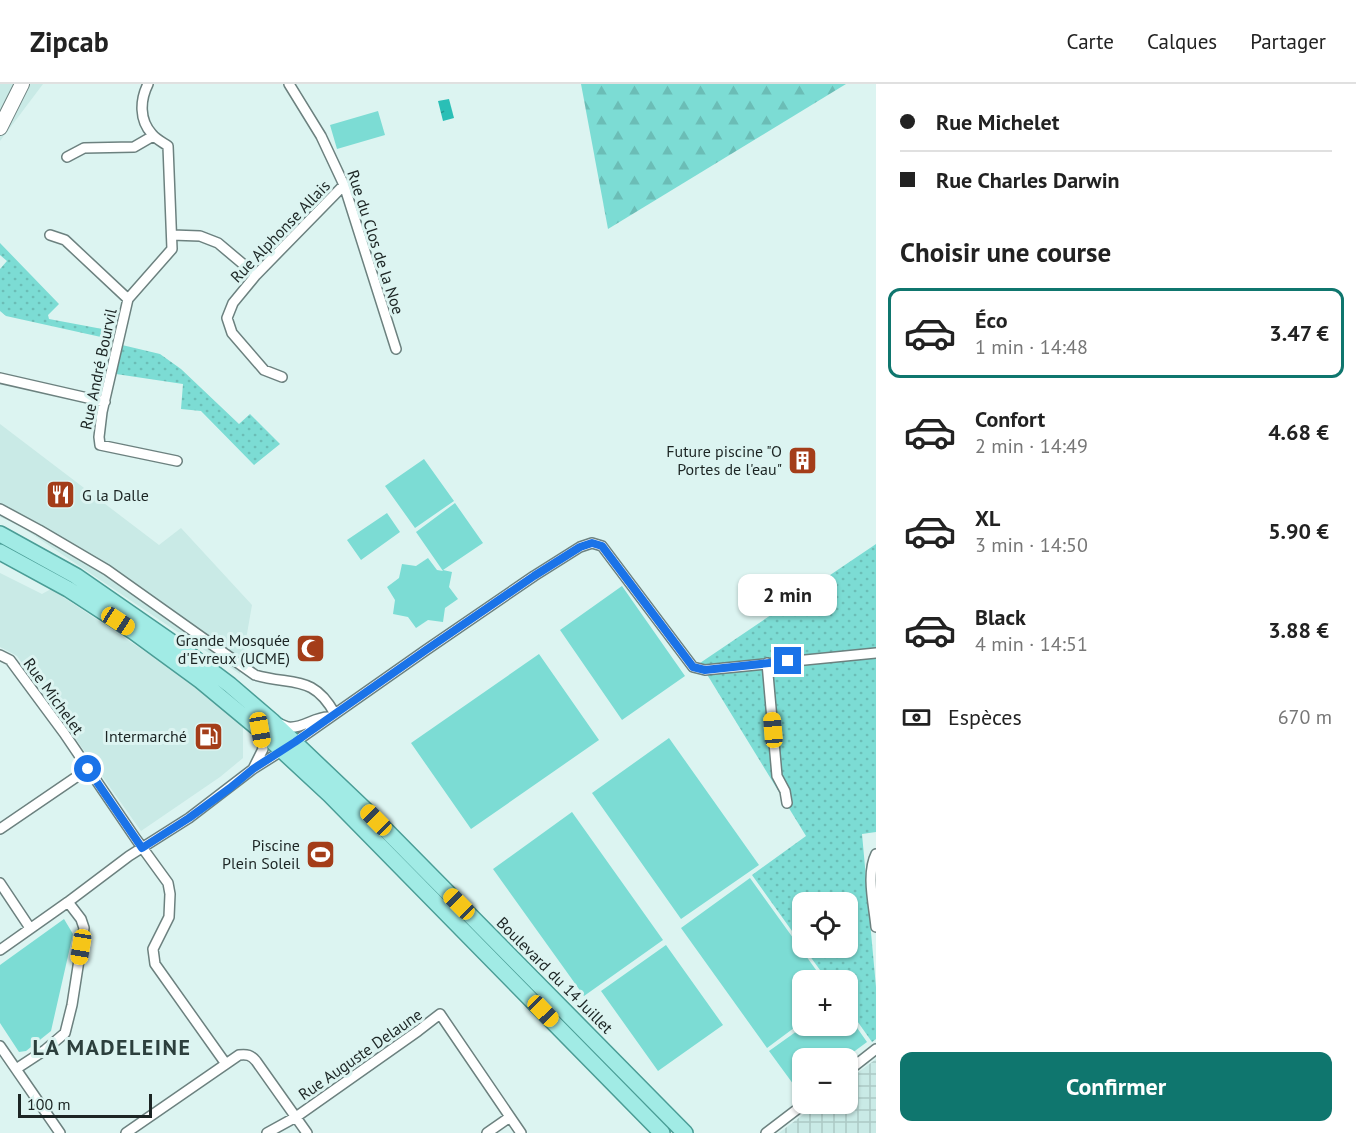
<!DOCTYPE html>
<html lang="fr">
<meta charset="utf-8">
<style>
body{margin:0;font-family:"PT Sans",sans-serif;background:#f6f6f6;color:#222;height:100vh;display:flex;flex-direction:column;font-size:22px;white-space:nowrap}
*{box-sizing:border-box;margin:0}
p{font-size:20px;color:#767676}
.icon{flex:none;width:33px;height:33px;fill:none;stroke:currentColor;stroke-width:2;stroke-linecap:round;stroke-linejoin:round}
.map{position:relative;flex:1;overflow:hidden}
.panel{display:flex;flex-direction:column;background:#fff;width:480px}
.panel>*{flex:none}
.top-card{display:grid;align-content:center;height:132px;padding:0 24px;background:#fff}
.tools{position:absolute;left:792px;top:808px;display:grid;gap:12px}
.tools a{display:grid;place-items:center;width:66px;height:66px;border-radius:12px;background:#fff;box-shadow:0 2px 4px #0004;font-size:30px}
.scale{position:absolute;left:18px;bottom:15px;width:134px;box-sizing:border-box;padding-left:6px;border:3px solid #1c2524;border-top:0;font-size:16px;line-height:21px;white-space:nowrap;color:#1c2524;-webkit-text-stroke:4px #dcf4f1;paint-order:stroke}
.end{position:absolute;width:27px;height:27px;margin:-14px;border:8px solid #1a73e8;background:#fff;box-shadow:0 0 0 3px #fff}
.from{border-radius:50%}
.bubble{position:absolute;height:42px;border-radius:12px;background:#fff;box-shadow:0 2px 4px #0004;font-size:20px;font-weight:600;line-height:42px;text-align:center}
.car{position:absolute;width:18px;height:36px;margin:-18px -9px;border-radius:8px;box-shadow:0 0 4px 2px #0007;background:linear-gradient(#f5c518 24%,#345 0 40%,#f5c518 0 76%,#345 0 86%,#f5c518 0)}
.top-card b{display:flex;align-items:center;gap:21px;height:57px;font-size:22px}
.top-card b+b{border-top:2px solid #e0e0e0}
.top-card i{width:15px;height:15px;background:#222}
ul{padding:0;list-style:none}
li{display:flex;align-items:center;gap:18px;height:90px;margin:0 12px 9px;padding:0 12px;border:3px solid transparent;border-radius:12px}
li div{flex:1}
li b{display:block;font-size:22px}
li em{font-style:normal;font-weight:600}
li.selected{border-color:#0f766e}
li>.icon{width:54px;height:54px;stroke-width:1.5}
h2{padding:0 24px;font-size:27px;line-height:72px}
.pay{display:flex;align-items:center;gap:15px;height:66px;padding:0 24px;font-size:22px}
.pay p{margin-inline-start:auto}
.action{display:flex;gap:12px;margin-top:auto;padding:12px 24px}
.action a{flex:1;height:69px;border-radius:12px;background:#0f766e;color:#fff;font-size:24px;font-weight:600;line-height:69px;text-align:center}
header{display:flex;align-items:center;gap:36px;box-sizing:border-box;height:84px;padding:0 30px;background:#fff;border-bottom:2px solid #e0e0e0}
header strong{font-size:28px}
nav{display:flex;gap:33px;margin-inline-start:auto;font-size:21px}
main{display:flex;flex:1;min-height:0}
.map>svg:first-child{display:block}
</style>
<header>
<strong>Zipcab</strong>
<nav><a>Carte</a><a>Calques</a><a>Partager</a></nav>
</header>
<main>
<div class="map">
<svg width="876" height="1049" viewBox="0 0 876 1049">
<defs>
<pattern id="industrial-grid" width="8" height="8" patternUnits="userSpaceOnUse" patternTransform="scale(1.5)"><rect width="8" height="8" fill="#c9eae6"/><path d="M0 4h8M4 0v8" fill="none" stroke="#acc9c5"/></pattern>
<pattern id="grass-dots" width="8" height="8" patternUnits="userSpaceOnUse" patternTransform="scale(1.5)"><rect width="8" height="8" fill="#7cdcd4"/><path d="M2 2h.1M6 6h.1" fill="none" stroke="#6bbdb6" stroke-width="1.8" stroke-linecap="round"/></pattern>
<pattern id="forest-firs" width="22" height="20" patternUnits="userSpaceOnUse" patternTransform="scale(1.5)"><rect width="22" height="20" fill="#7cdcd4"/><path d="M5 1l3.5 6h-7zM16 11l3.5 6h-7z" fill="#6bbdb6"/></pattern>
<pattern id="water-ripples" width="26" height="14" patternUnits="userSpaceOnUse" patternTransform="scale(1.5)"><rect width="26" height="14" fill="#2abfb6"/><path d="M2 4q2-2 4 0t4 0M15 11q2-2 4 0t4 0" fill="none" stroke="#239b94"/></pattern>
</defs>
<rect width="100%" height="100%" fill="#dcf4f1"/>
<path fill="#c9eae6" d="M0,0h43l-43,57z
M0,340l159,121 22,-17 71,77 -12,69 -223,-150 -17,-7z
M0,489l42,21 9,-5 119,79 73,55v35l-23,19 -79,54 -124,-175 -17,-9z"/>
<path fill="url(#industrial-grid)" d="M876,975v74h-97l38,-29h31v-24z"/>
<path fill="url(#grass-dots)" d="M0,159l59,61 -11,11 1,4 64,12 -3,8 -104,-23 -6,-5v-42l7,-8 -7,-6z
M122,261l38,9 21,15 58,55 11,-10 30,30 -26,21 -53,-54 -20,-2 2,-25 -67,-10z
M876,460v288l-14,2 14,153v52l-4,3 -24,-34v-27h-20l-24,-33h44v-45h-46v42l-50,-70 54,-39 -106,-173z"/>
<path fill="url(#forest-firs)" d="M581,0h265l-238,145z"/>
<path fill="#7cdcd4" d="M378,27l7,24 -48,14 -7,-24z
M424,375l30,42 -39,27 -30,-42z
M455,419l28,40 -40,27 9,2 -3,15 9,12 -13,9 -2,14 -15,-2 -12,8 -8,-11 -15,-3 2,-14 -8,-13 12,-9 3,-14 14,2 12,-8 9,12 6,1 -27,-39z
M387,429l13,19 -39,28 -14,-20z
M622,502l63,90 -63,44 -62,-90z
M539,570l60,86 -128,89 -60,-86z
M669,654l90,127 -78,54 -89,-126z
M572,728l91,128 -79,56 -91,-127z
M750,794l74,103h-22v41l-35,26 -86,-120z
M64,835l9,15 -22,97 -25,20 -7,1 -19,-29v-58z
M666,861l57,80 -65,46 -57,-80z
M848,931l19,27 -23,17h-42v31l-3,2 -30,-41 35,-25h44z"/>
<path fill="url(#water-ripples)" d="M449,15l5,19 -11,3 -5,-20z"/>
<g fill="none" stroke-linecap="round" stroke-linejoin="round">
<defs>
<path id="minor" d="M148,0c-8,16 -9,36 4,50 4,5 10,8 16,12l4,103 -44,50 -26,113 -3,25 1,8 77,16
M289,0l32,52 23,49 52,164
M67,73l17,-9 50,-1 19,-11
M50,151l15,5 63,59
M172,151l28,1 18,7 38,32
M282,293l-18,-7 -32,-37 -5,-15 6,-15 23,-28 88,-90
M0,294l105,24
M0,425l39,21 68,40 148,105c38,11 58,-1 80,39
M0,571l10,5 54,73 72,106 32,44 2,11 -1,23 -16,32 2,15 71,100
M767,579l10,113 8,15 2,12
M278,639c3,1 6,3 10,4 14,2 26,-10 40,-10
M295,658l131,-92 108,-74 46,-29 12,-4 10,3 91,121 12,3 171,-17
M253,685l10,-20 -2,-17
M0,745l88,-60
M876,770c-10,20 -2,51 0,73
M0,799l30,45
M0,866l68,-48 61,-46 60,-38 64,-49 30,-19
M0,962l60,87
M16,985l29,-19 20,-17 7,-28 12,-77 -3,-9 -13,-17
M848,987l28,-22
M126,1049l113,-78c8,-1 12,0 17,6l51,72
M267,1049l29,-16 122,-86 22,-17 81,119
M487,1049l23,-16
M766,1049l38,-29"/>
<path id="secondary" d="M0,44l22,-44"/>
<path id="primary" d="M0,450l76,42 114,79 40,30 42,36 104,99 309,313
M0,468l68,37 66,43 67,49 59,49 70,65 332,338"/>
</defs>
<use href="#minor" stroke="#6c817f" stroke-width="12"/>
<use href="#secondary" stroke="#6c817f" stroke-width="16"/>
<use href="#primary" stroke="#4a9d96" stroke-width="18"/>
<use href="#minor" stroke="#fff" stroke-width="9"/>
<use href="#secondary" stroke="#fff" stroke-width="14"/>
<use href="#primary" stroke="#a1ebe5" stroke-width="15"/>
</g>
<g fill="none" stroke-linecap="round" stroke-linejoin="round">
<path stroke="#1a73e8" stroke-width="8" d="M88,685l54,79 47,-30 41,-30 23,-19 42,-27 131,-92 108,-74 46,-29 12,-4 10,3 91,121 12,3 83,-9"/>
</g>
<defs>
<symbol id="building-square" viewBox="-11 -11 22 22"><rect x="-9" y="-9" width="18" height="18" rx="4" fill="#a43d19" stroke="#dcf4f1"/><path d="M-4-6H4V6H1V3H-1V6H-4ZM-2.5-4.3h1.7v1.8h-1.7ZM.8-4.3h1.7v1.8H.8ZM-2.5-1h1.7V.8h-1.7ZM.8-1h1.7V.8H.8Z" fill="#fff"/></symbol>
<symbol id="restaurant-square" viewBox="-11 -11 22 22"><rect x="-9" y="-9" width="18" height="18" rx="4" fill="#a43d19" stroke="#dcf4f1"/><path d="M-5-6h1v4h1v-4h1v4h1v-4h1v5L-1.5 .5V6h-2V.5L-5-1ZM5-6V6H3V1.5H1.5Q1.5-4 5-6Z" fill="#fff"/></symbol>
<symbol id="mosque-square" viewBox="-11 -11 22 22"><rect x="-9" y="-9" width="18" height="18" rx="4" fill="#a43d19" stroke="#dcf4f1"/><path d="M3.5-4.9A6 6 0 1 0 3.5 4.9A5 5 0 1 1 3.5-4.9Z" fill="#fff"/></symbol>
<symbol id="fuel-square" viewBox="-11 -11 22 22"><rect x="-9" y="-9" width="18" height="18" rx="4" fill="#a43d19" stroke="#dcf4f1"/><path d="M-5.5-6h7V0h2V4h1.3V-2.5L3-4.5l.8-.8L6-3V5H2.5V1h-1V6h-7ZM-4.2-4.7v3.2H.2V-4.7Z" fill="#fff"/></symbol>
<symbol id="stadium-square" viewBox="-11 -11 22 22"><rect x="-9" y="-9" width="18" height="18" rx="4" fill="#a43d19" stroke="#dcf4f1"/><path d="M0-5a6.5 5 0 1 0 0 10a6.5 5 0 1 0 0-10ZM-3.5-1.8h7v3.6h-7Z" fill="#fff"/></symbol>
</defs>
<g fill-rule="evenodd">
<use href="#building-square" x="786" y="360" width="33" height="33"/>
<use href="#restaurant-square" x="44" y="394" width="33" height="33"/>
<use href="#mosque-square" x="294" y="548" width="33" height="33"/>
<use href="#fuel-square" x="192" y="636" width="33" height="33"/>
<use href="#stadium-square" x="304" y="754" width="33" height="33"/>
</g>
<g text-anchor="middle" stroke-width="6" stroke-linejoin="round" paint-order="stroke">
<g font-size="16" fill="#1c2524" stroke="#dcf4f1">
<text transform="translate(280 147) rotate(-46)" y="6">Rue Alphonse Allais</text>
<text transform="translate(376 158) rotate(72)" y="6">Rue du Clos de la Noe</text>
<text transform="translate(98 285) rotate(-78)" y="6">Rue André Bourvil</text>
<text transform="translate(54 612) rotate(54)" y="6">Rue Michelet</text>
<text transform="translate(555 891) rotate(45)" y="6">Boulevard du 14 Juillet</text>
<text transform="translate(360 970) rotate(-35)" y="6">Rue Auguste Delaune</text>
</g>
<g font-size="16" fill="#1c2524" stroke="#dcf4f1" text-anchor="end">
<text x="782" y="373">Future piscine "O<tspan x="782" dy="18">Portes de l'eau"</tspan></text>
<text x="82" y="417" text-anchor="start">G la Dalle</text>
<text x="290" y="562">Grande Mosquée<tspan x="290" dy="18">d'Evreux (UCME)</tspan></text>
<text x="187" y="658">Intermarché</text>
<text x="300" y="767">Piscine<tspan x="300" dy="18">Plein Soleil</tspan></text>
</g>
<g font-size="22" font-weight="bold" letter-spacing="1.5" fill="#2c3f3d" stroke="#dcf4f1">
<text x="112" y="971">LA MADELEINE</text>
</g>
</g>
</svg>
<div class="tools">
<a><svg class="icon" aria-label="locate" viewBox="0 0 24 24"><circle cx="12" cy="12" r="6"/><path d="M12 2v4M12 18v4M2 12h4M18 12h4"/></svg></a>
<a>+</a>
<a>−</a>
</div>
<div class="scale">100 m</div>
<i class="end from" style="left:88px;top:685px"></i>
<i class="end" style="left:788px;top:577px"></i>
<div class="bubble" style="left:738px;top:490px;width:99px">2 min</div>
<i class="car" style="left:118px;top:537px;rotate:123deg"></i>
<i class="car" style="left:260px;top:646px;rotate:170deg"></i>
<i class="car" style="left:773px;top:646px;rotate:355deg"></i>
<i class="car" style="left:376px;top:736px;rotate:315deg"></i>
<i class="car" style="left:459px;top:820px;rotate:315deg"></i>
<i class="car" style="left:81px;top:863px;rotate:189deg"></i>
<i class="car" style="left:543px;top:927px;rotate:136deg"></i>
</div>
<section class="panel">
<div class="top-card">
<b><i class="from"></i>Rue Michelet</b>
<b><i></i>Rue Charles Darwin</b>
</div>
<h2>Choisir une course</h2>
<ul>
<li class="selected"><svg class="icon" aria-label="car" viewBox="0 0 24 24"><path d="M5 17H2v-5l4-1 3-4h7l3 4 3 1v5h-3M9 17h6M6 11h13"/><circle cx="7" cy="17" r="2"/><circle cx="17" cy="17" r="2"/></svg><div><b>Éco</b><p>1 min · 14:48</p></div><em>3.47 €</em></li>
<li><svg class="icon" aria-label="car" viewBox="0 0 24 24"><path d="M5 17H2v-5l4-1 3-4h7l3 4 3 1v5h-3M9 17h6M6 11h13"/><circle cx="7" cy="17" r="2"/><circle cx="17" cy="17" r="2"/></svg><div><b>Confort</b><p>2 min · 14:49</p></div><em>4.68 €</em></li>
<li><svg class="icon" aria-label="car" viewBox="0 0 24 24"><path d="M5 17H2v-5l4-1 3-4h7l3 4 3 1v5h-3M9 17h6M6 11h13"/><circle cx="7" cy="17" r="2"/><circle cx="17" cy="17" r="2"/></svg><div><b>XL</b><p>3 min · 14:50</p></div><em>5.90 €</em></li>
<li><svg class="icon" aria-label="car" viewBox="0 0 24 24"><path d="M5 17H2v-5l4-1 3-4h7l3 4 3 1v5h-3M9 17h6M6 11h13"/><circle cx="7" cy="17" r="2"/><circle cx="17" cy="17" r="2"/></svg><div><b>Black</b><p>4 min · 14:51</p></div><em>3.88 €</em></li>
</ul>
<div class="pay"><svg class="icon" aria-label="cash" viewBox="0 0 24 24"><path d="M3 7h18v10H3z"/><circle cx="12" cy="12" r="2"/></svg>Espèces<p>670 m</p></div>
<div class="action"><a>Confirmer</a></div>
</section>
</main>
